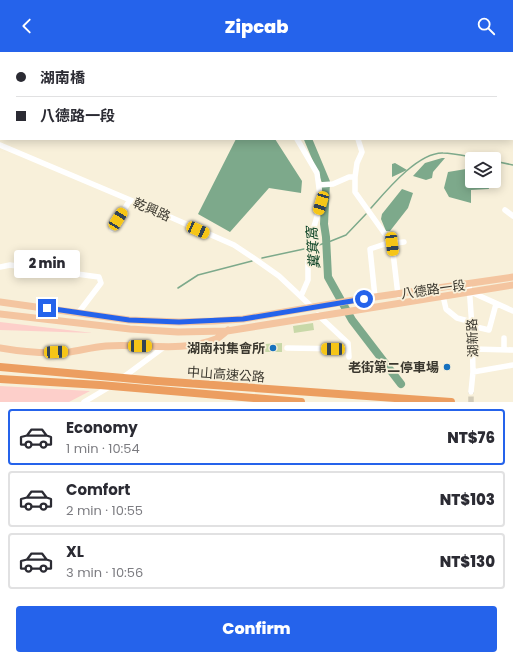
<!DOCTYPE html>
<meta charset="utf-8">
<style>
body{margin:0;font-family:Poppins,"Noto Sans TC",sans-serif;background:#f2f2f3;color:#2b2b33;height:100vh;display:flex;flex-direction:column;font-size:15px;white-space:nowrap}
*{box-sizing:border-box;margin:0}
p{font-size:13px;color:#7c7c81}
.icon{flex:none;width:22px;height:22px;fill:none;stroke:currentColor;stroke-width:2;stroke-linecap:round;stroke-linejoin:round}
.map{position:relative;height:350px;overflow:hidden}
.panel{display:flex;flex-direction:column;background:#fff;flex:1}
.panel>*{flex:none}
.hud{position:absolute;left:0px;top:0px;width:513px;height:88px;box-shadow:0 2px 10px #0003;display:grid;align-content:center;height:88px;padding:0 16px;background:#fff}
.fabs{position:absolute;left:465px;top:100px;display:grid;gap:8px}
.fabs a{display:grid;place-items:center;width:36px;height:36px;border-radius:4px;background:#fff;box-shadow:0 2px 10px #0003;font-size:20px}
.end{position:absolute;width:18px;height:18px;margin:-9px;border:5px solid #2563eb;background:#fff;box-shadow:0 0 0 2px #fff}
.from{border-radius:50%}
.bubble{position:absolute;height:28px;border-radius:4px;background:#fff;box-shadow:0 2px 10px #0003;font-size:13px;font-weight:800;line-height:28px;text-align:center}
.car{position:absolute;width:12px;height:24px;margin:-12px -6px;border-radius:5px;box-shadow:0 0 3px 1px #0007;background:linear-gradient(#f5c518 24%,#345 0 40%,#f5c518 0 76%,#345 0 86%,#f5c518 0)}
.hud b{display:flex;align-items:center;gap:14px;height:38px;font-size:15px}
.hud b+b{border-top:1px solid #e1e1e2}
.hud i{width:10px;height:10px;background:#2b2b33}
ul{padding:7px 0 0;list-style:none}
li{display:flex;align-items:center;gap:12px;height:56px;margin:0 8px 6px;padding:0 8px;border:2px solid #e1e1e2;border-radius:4px}
li div{flex:1}
li b{display:block;font-size:15px}
li em{font-style:normal;font-weight:800}
li.on{border-color:#2563eb}
li>.icon{width:36px;height:36px;stroke-width:1.5}
.action{display:flex;gap:8px;margin-top:auto;padding:8px 16px}
.action a{flex:1;height:46px;border-radius:4px;background:#2563eb;color:#fff;font-size:16px;font-weight:800;line-height:46px;text-align:center}
header{display:flex;justify-content:space-between;align-items:center;height:52px;padding:0 16px;background:#2563eb;color:#fff;font-size:18px;font-weight:800}
.map>svg:first-child{display:block}
</style>
<header><svg class="icon" aria-label="back" viewBox="0 0 24 24"><path d="M15 5l-7 7 7 7"/></svg>Zipcab<svg class="icon" aria-label="search" viewBox="0 0 24 24"><circle cx="10" cy="10" r="6"/><path d="M15 15l6 6"/></svg></header>
<div class="map">
<svg width="513" height="350" viewBox="0 0 513 350">
<rect width="100%" height="100%" fill="#f8f0da"/>
<path fill="#fdcfca" d="M0,270l93,11 -93,-3z
M0,334l90,5 -21,11h-69z"/>
<path fill="#7da98b" d="M236,87h39l27,42 -1,12 -32,-5 -39,44 -32,-18z
M442,106h3l-12,14 -1,6 -6,2 -13,-4 12,-13z
M395,111l12,7 -15,7v-13z
M472,116v13h15l2,8 -18,1v13l-22,-6 -5,-9 4,-16z
M402,137l11,4 -5,15 -18,23h-4l-5,-12 1,-5z"/>
<g fill="none" stroke-linecap="round" stroke-linejoin="round">
<path stroke="#7da98b" stroke-width="1.5" d="M494,109l19,4
M371,156c15,-17 47,-56 72,-55 12,0 26,4 39,6
M316,194l15,-5 15,-6 20,-21
M262,206l42,-9
M178,236l20,-13 54,-14"/>
<path stroke="#7da98b" stroke-width="8" d="M243,0l1,1
M308,87l18,43 -2,42 2,13 2,40 24,43 49,64"/>
</g>
<path fill="#c8d8a8" d="M313,271l1,7 -20,3 -1,-7z
M282,291v9h-18v-8z"/>
<g fill="none" stroke-linecap="round" stroke-linejoin="round">
<path stroke="#d2cbb8" stroke-width="5.5" stroke-dasharray="5.5 3" stroke-linecap="butt" d="M471,350v-10"/>
<path stroke="#fff" stroke-width="5.5" d="M137,0l2,1
M235,0l1,1
M367,0l1,1
M214,1l1,-1
M0,67l1,-2
M297,87l20,34 4,30 -8,27 -5,30v20l-7,16
M358,87l4,13 -5,11 -2,14v15l37,52 6,51
M0,93l161,68 73,32 21,14 24,17 33,31
M319,133l14,-1 16,-7h6
M505,158l8,6
M112,177l18,-29
M0,215l10,-2 89,12 2,6 -22,29
M469,232l3,44 1,44 -2,20
M471,240l42,19
M443,244l3,13 11,9 15,4
M375,245l-5,-48 15,-5 19,-2
M318,263l30,28 1,14
M472,274l17,4 7,-26
M287,296l61,1
M473,297l40,1
M504,297v-11
M473,320l40,-7
M121,327l43,-32
M84,350l27,-16"/>
<path stroke="#f4c5a0" stroke-width="7" d="M0,250l129,18 50,2 35,-1 29,-2 111,-19 159,-23
M0,262l130,15 48,3 49,-1 286,-46
M0,296c23,4 46,6 70,4 12,-2 24,-5 36,-6 36,-3 75,7 110,-7 4,-2 8,-6 12,-9"/>
<path stroke="#ec9e60" stroke-width="8" d="M0,315l157,14 294,21
M0,327l100,6 201,17"/>
</g>
<g fill="none" stroke-linecap="round" stroke-linejoin="round">
<path stroke="#2563eb" stroke-width="5" d="M47,256l82,12 50,2 64,-3 121,-20"/>
</g>
<g fill="#1771be" stroke="#f8f0da" stroke-width="1.5">
<circle cx="273" cy="296" r="4"/>
<circle cx="447" cy="315" r="4"/>
</g>
<g text-anchor="middle" stroke-width="3.5" stroke-linejoin="round" paint-order="stroke">
<g font-size="13" fill="#3a372e" stroke="#f8f0da">
<text transform="translate(152 157) rotate(23)" y="5">乾興路</text>
<text transform="translate(433 237) rotate(-8)" y="5">八德路一段</text>
<text transform="translate(472 286) rotate(-92)" y="5">湖新路</text>
<text transform="translate(226 322) rotate(4)" y="5">中山高速公路</text>
</g>
<g font-size="13" font-weight="bold" fill="#3a372e" stroke="#f8f0da" text-anchor="end">
<text x="265" y="301">湖南村集會所</text>
<text x="439" y="320">老街第二停車場</text>
</g>
<g font-size="14" font-style="italic" fill="#084022" stroke="#f8f0da">
<text transform="translate(313 196) rotate(-94)" y="5">糞箕窩</text>
</g>
</g>
</svg>
<div class="fabs">
<a><svg class="icon" aria-label="layers" viewBox="0 0 24 24"><path d="M12 4l9 5-9 5-9-5zM3 14l9 5 9-5"/></svg></a>
</div>
<i class="end from" style="left:364px;top:247px"></i>
<i class="end" style="left:47px;top:256px"></i>
<div class="bubble" style="left:14px;top:198px;width:66px">2 min</div>
<i class="car" style="left:321px;top:151px;rotate:197deg"></i>
<i class="car" style="left:118px;top:167px;rotate:32deg"></i>
<i class="car" style="left:198px;top:178px;rotate:114deg"></i>
<i class="car" style="left:392px;top:192px;rotate:173deg"></i>
<i class="car" style="left:140px;top:294px;rotate:90deg"></i>
<i class="car" style="left:333px;top:297px;rotate:271deg"></i>
<i class="car" style="left:56px;top:300px;rotate:88deg"></i>
<div class="hud">
<b><i class="from"></i>湖南橋</b>
<b><i></i>八德路一段</b>
</div>
</div>
<section class="panel">
<ul>
<li class="on"><svg class="icon" aria-label="car" viewBox="0 0 24 24"><path d="M5 17H2v-5l4-1 3-4h7l3 4 3 1v5h-3M9 17h6M6 11h13"/><circle cx="7" cy="17" r="2"/><circle cx="17" cy="17" r="2"/></svg><div><b>Economy</b><p>1 min · 10:54</p></div><em>NT$76</em></li>
<li><svg class="icon" aria-label="car" viewBox="0 0 24 24"><path d="M5 17H2v-5l4-1 3-4h7l3 4 3 1v5h-3M9 17h6M6 11h13"/><circle cx="7" cy="17" r="2"/><circle cx="17" cy="17" r="2"/></svg><div><b>Comfort</b><p>2 min · 10:55</p></div><em>NT$103</em></li>
<li><svg class="icon" aria-label="car" viewBox="0 0 24 24"><path d="M5 17H2v-5l4-1 3-4h7l3 4 3 1v5h-3M9 17h6M6 11h13"/><circle cx="7" cy="17" r="2"/><circle cx="17" cy="17" r="2"/></svg><div><b>XL</b><p>3 min · 10:56</p></div><em>NT$130</em></li>
</ul>
<div class="action"><a>Confirm</a></div>
</section>
